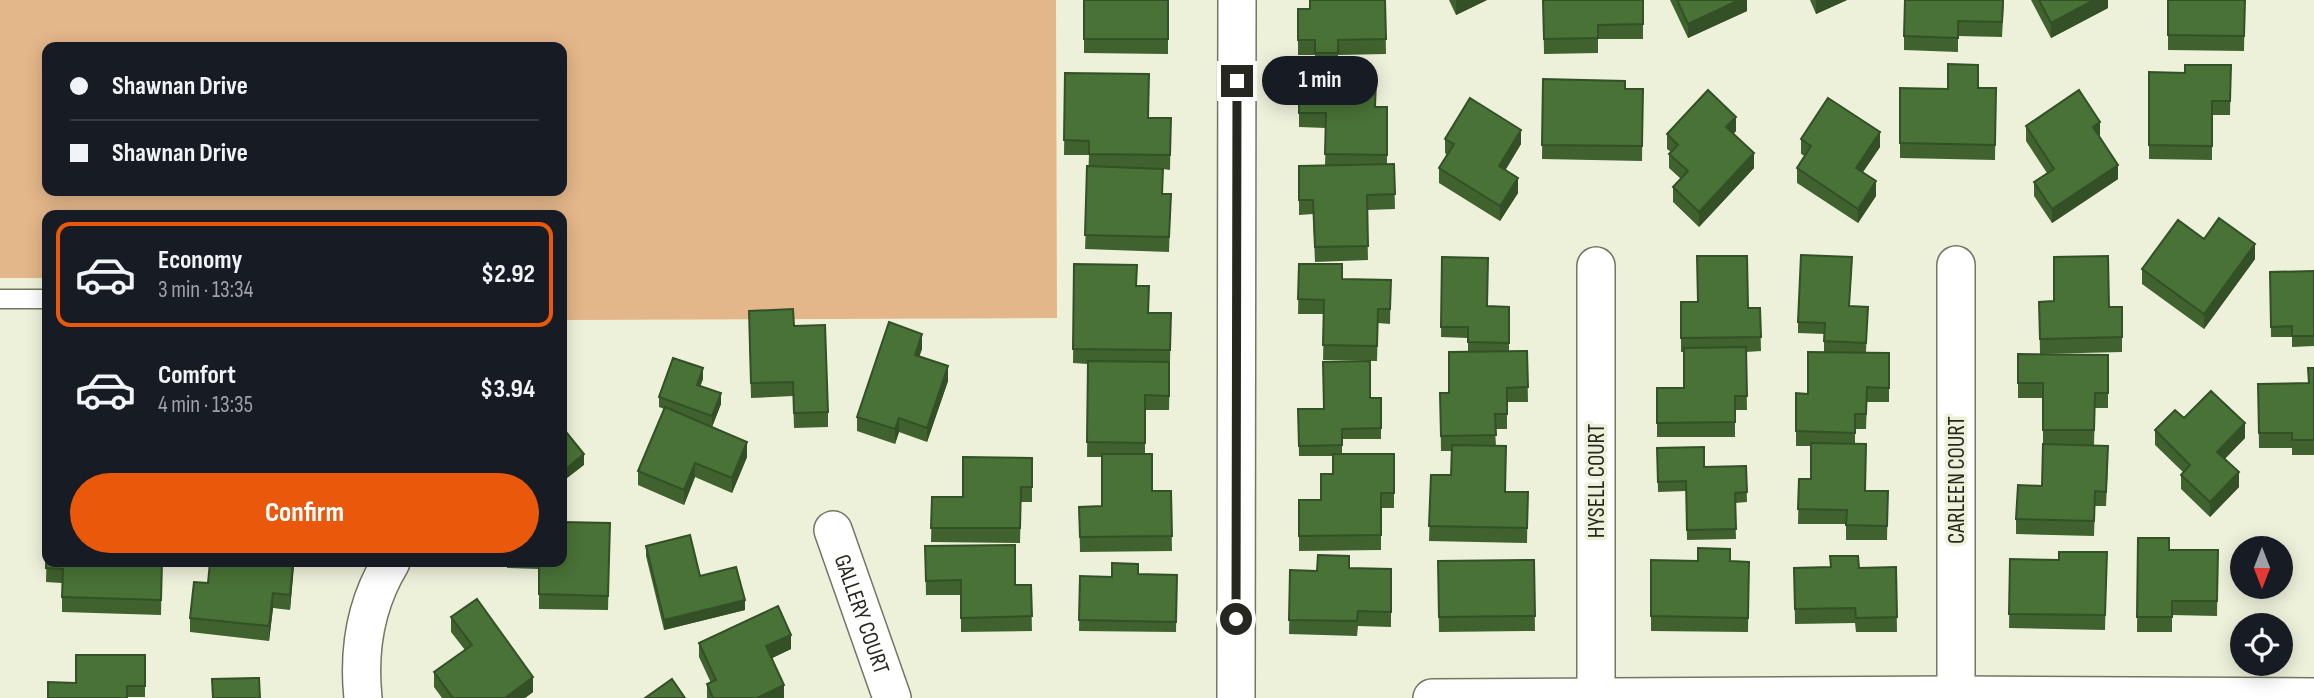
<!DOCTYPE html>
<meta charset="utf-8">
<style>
body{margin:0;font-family:"Sofia Sans Condensed",sans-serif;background:#20242c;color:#f1f3f6;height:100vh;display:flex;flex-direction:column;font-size:26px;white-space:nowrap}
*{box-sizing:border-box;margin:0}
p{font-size:23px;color:#9ea1a6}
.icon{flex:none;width:38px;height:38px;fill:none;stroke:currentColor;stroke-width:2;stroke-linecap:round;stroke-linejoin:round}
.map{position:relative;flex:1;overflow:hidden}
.drawer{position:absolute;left:42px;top:210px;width:525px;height:357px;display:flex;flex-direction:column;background:#171b24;border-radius:14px;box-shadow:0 4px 18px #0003}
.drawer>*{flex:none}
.hud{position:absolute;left:42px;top:42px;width:525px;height:154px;border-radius:14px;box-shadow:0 4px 18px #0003;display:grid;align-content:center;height:154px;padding:0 28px;background:#171b24}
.needle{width:46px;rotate:180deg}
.buttons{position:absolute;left:2230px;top:536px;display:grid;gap:14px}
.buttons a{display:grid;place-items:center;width:63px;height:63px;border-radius:50%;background:#171b24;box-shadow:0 4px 18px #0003;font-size:35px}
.end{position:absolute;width:32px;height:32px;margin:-16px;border:9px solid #26271f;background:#fff;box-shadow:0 0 0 4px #fff}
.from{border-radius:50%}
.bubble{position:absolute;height:49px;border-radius:24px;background:#171b24;box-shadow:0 4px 18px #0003;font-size:23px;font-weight:700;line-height:49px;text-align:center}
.hud b{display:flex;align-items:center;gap:24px;height:66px;font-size:26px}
.hud b+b{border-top:2px solid #363941}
.hud i{width:18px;height:18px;background:#f1f3f6}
ul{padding:12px 0 0;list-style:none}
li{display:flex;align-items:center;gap:21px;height:105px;margin:0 14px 10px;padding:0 14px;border:4px solid transparent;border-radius:14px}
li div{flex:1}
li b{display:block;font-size:26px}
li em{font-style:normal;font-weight:700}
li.current{border-color:#ea580c}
li>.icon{width:63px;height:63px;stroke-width:1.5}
.cta{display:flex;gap:14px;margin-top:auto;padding:14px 28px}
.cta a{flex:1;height:80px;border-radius:42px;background:#ea580c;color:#fff;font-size:28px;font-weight:700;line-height:80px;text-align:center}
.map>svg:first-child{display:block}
</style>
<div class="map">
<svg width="2314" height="698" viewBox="0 0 2314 698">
<rect width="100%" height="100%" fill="#eef1da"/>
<path fill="#e4b78a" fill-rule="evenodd" d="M0,0h1056l1,318 -495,2v-105h-515v63h-47zM47,47h515v144h-515z"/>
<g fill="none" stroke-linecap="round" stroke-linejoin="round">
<defs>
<path id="service" d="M0,299h47"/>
<g id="minor">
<path d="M1956,265v430"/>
<path id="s1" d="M833,530l59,168"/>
<path d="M1596,697v-431"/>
<path d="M363,698c-5,-48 3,-95 28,-136"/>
<path d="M1236,698l1,-698"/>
<path d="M1432,698l524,-3 358,2"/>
</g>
</defs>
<use href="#service" stroke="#747662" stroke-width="21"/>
<use href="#minor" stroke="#747662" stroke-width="40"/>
<use href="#service" stroke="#fff" stroke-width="18"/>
<use href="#minor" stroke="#fff" stroke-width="37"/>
</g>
<path fill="#3f622e" d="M1084,0h84v54l-84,-1z
M1385,0l1,54 -48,1v13h-23v-13h-17v-46h11z
M1449,0h38l-31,15z
M1543,0h100v39h-45v14l-54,1z
M1670,0h77v11l-59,27z
M1810,0h37l-31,14z
M2004,0l-2,37 -44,-1v16l-54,-2v-14z
M2031,0h77v8l-57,30z
M2168,0h77l-1,51 -76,-1z
M2231,65l-1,50h-18v45l-63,-1v-87l36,1z
M1065,73l83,45h23l-1,52 -7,-1v25h8l-2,58 -84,-3 4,-94h-25z
M1299,79l77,28h11v57h7l1,45 -28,1 1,50 -53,2 -2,-48 -14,1v-49h26l1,-38 -27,-1z
M1543,79l82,10h18l-1,72 -100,-2z
M1900,88l48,1 30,-1h18l-1,72 -95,-2z
M2026,126l74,11 18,42 -66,44 -18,-27v-14l13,-9 -21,-32z
M1736,131l-3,3 21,34 -55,59 -26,-25v-15l8,-8 -12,-11v-14l2,-2 -4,-3v-15z
M1445,139l76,5 -16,26 13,23 -18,28 -61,-38v-15l8,-13 -2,-2z
M1801,139l79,8 -17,25 13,24 -18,27 -61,-40v-15l8,-12 -4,-2z
M2204,239l51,20 -51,70 -62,-45v-15z
M1442,257l45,49 22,1v44h18l1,51h-21v27h-12l1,17 9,46h23l-1,51 -98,-2 2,-66h20l1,-24h-11l-1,-58h9l19,-41v-14l-27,-1z
M1074,264l63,22 12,27h22l-2,97h-24v44l7,37h19l1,60 -92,1 -1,-45 23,-1v-49h-15l1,-93 -15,-1z
M1299,264l43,15 49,1 -1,44 -12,-1 -1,38 -54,-1 1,-46h-26z
M1852,268l-3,38 19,1 -2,45 23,1v49h-22l-1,27h-11v15l10,47h23l-1,49h-41v-16h-48l1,-45h12v-33h-15v-53l12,1 16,-43v-17l-26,-1v-11z
M2314,271v75l-22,1v-10h-21l-1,-65z
M1681,302h16l51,6h12l1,43 -15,1 1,58h-12v27h-78v-49h27v-36h-3z
M2039,302l83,5v45l-82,2z
M749,326h45l34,86v15l-34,1 -1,-32 -42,2z
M922,349l-3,7 29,25 -21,61 -28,-10 -4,12 -38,-13v-14z
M2018,354l90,1v53h-13l-1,37h-35l49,16 -2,45h-11l-1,30 -78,-2v-15l26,-33 1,-42v-46h-25z
M2314,368v87h-22v-7h-33l-1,-64 50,-1z
M703,379l-3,7 21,18 -9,23 -10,-4 45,34 -15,36 -37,-16 -11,28 -46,-20v-14l26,-62 -5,-2v-10z
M1370,398h11v41h-39v15h52v54h-13v42l-82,1v-51h22l12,-26v-18h-34l-1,-47h26z
M2184,418l61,20 -20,21 14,28 -29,30 -29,-28v-14l2,-3 -28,-27v-15z
M1657,448l47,19 42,-1 1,36 -12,1 1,36 -49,1 -1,-49 -28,1z
M1032,458v44h-11l-1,41 -89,-1 1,-45h31z
M610,523l-2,87 -69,-1v-40l-32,-1v-6h55z
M47,537l115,25 -1,53 -99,-3v-29l-16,-1z
M2138,538l31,12h49l-1,66 -45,-1v17h-35z
M646,546l99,64 -81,20 -18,-74z
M925,546l90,39h16l1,46 -71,1v-37h-35z
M2107,552l-2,78 -96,-2 1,-69 49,1z
M1534,560l1,71 -96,1 -1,-71z
M1651,560l98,2 -1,70 -97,-1z
M294,562l-4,48 -17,-2 -4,33 -79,-9v-14z
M1830,567h66l1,65h-41l-1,-9 -60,1 -1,-56z
M1349,568l42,1v58l-33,-1 -1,10 -68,-2 1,-64 27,1z
M1138,574l39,1 -1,57 -97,-1 1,-55 32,1z
M451,617l82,75 -8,6h-83l-8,-11v-15l31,-22 -14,-18z
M699,643l92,6 -19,9 12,40h-77v-14l4,-1 -12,-26z
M145,655v42h-18l-51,-14z"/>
<path fill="#335026" d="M1457,0h30l-31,15v-14z
M1739,0h8v11l-59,27v-14z
M1816,0h31l-31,14z
M2094,0h14v8l-57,30v-15z
M1736,117v14l-10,11v-15z
M2100,122v15l-7,5v-15z
M1521,130v14l-22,37v-15z
M1880,132v15l-24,35v-14z
M1754,153v15l-55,59v-15z
M2118,165v14l-66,44v-14z
M1518,178v15l-18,28v-15z
M1876,181v15l-18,27v-14z
M2255,244v15l-51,70v-15z
M922,334v15l-7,20v-14z
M948,366v15l-21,61v-14z
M703,368v11l-6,16v-10z
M721,393v11l-9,23v-11z
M899,418v14l-4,12v-15z
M2245,423v15l-28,28v-14z
M747,442v15l-15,36v-15z
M584,454v11l-22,17v-10z
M695,463v14l-11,28v-15z
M2239,472v15l-29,30v-15z
M293,562h1v5l-4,43v-15z
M273,593v15l-4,33v-15z
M745,600v10l-81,20v-10z
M791,635v14l-25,12v-15z
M533,677v15l-8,6h-20z
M784,685v13h-27z"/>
<path fill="#497236" stroke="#335026" stroke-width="2" d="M1084,0h84v39h-84z
M1310,0h75l1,39 -48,1v13h-23v-13h-17v-31h12z
M1543,0h100v24l-45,1v13l-54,1z
M1677,0h62l-51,24z
M1905,0h98l-1,22 -44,-1v17l-54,-2z
M2039,0h55l-43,23z
M2168,0h77l-1,36 -76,-1z
M1948,64l30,1v23h18l-1,57 -95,-2v-55l48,1z
M2185,65h46l-1,36h-18v45l-63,-1v-73l36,1z
M1065,73l84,1 -1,44h23l-1,37 -81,-1v-13l-25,-1z
M1299,79l77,2 -1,26h12v48l-62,-1 1,-41h-27z
M1543,79l82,2v8h18l-1,57 -100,-1z
M1708,90l28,27 -10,10 28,26 -55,59 -26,-25 15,-16 -19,-17 9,-9 -11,-11z
M2079,90l21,32 -7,5 25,38 -66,44 -18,-27 20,-13 -28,-43z
M1470,98l51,32 -22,36 19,12 -18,28 -61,-38 15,-24 -9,-5z
M1828,98l52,34 -24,36 20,13 -18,28 -61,-41 14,-22 -10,-7z
M1394,164l1,30 -28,1 1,51 -53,1 -2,-47h-14v-34z
M1087,166l76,3 -1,25h9l-2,43 -84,-2z
M2219,218l36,26 -51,70 -62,-45 36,-49 26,19z
M1801,255l51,2 -3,49 19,1 -2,36 -42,-2 1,-18 -27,-1z
M1697,256h50l1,52h12l1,29 -80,1v-36h17z
M2108,256l1,51h13v30l-82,2 -1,-37 15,-1v-44z
M1442,257l46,1 -1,48 22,1v36l-41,-1v-15h-27z
M1074,264l63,1 -1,21h13l-1,27h23l-1,37 -97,-1z
M1299,264h43v15l49,1 -1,29h-12l-1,37 -54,-1 1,-45 -26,-1z
M2314,271v65h-22v-10l-21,1 -1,-55z
M793,309l1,17 31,-1 3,87 -34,1 -1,-31 -42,1 -2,-72z
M889,322l33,12 -7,21 33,11 -21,62 -28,-10 -4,11 -38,-12z
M1746,347l1,49h-12v26l-78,1v-35h27v-40z
M1527,351l1,36 -21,1v26h-12l1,21 -55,1 -1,-43h9v-41z
M1808,352l81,1v35l-22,-1 -1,27h-11v19l-59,-2v-38l12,1z
M2018,354l90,1v38h-13l-1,37h-51v-47h-25z
M673,358l30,10 -6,17 24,8 -9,23 -53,-19z
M1088,361l81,1v34l-24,-1v48l-58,-1z
M1370,361v37h11v30l-39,1v16l-43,1 -1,-37h26l-1,-47z
M2308,368h6v72h-22v-7h-33l-1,-49 51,-1z
M2211,391l34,32 -28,29 22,20 -29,30 -29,-27 9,-10 -35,-35 20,-20 9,8z
M665,407l82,35 -15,36 -37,-15 -11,27 -46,-19z
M562,427l22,27 -22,18z
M1811,443l55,1 -1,47h23l-1,35 -41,-1 1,-15 -49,-1 1,-30h12z
M2043,444l65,2 -2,46 -11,-1 -1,30 -78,-2 2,-34 24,1z
M1452,445l54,1 -1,46h23l-1,36 -98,-2 2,-51h20z
M1704,447v20l42,-1 1,26 -12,1 1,36 -49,1 -1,-49 -28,1 -1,-34z
M1102,454h50v37h19l1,45 -92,1 -1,-30 23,-1z
M1333,454h61v39h-13v42l-82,1v-36h22v-26h12z
M963,457l69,1v29h-11l-1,41h-89l1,-31h31z
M562,522l48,1 -2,73 -69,-2v-32h23z
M690,535l10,41 36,-9 9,33 -81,20 -18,-74z
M47,537v25h115l-1,38 -99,-3 1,-28 -17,-1z
M2138,538h31v12h49l-1,51h-45v16h-35z
M1015,545v40h16l1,31 -71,2v-38l-35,1 -1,-35z
M1698,548l32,1v12l19,1 -1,56 -97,-2v-56l47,1z
M2059,552h48l-2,63 -96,-1 1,-55 49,1z
M1318,555l31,1v12l42,1v43l-33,-1 -1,10 -68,-1 1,-50 27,1z
M1830,556h28l1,12 37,-1 1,50 -41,1 -1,-10 -60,1 -1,-41 37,-1z
M1534,560l1,56 -96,1 -1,-56z
M210,562h83l-3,33 -17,-2 -4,33 -79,-8 4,-36 14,1z
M1112,563l26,1v10l39,1 -1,47 -97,-2 1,-44 32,1z
M477,599l56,78 -28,21h-52l-19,-26 38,-27 -21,-28z
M778,606l13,29 -25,11 18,39 -27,13h-44l-6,-14 9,-4 -17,-37z
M76,655h69v31h-18v12h-79v-16l28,1z
M259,678l1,20h-47l-1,-19z
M672,679l13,19h-40z"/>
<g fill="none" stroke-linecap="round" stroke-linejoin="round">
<path stroke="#26271f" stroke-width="9" d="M1236,619l1,-538"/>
</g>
<g text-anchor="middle" stroke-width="7" stroke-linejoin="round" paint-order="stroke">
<g font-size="23" fill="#26271f" stroke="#eef1da">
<text transform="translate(1956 480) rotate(-90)" y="8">CARLEEN COURT</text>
<text transform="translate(1596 481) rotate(-90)" y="8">HYSELL COURT</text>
<text dy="8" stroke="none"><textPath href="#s1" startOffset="89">GALLERY COURT</textPath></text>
</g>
</g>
</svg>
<div class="buttons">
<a><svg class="needle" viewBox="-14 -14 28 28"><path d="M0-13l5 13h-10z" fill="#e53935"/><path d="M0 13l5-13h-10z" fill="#9ea1a6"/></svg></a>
<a><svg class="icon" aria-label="locate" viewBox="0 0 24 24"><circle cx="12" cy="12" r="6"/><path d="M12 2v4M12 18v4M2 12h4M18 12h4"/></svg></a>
</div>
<i class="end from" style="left:1236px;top:619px"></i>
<i class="end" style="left:1237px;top:81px"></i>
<div class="bubble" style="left:1262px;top:56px;width:116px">1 min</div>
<div class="hud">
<b><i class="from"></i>Shawnan Drive</b>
<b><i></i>Shawnan Drive</b>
</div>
<section class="drawer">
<ul>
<li class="current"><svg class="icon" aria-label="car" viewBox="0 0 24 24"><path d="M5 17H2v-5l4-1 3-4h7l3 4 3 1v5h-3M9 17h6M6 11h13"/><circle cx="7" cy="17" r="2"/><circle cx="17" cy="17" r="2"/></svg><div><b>Economy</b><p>3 min · 13:34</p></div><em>$2.92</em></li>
<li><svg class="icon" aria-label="car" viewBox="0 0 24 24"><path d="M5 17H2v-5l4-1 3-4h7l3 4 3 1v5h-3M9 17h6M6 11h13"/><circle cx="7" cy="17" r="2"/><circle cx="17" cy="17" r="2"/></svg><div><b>Comfort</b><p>4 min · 13:35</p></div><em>$3.94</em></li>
</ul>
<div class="cta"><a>Confirm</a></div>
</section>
</div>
